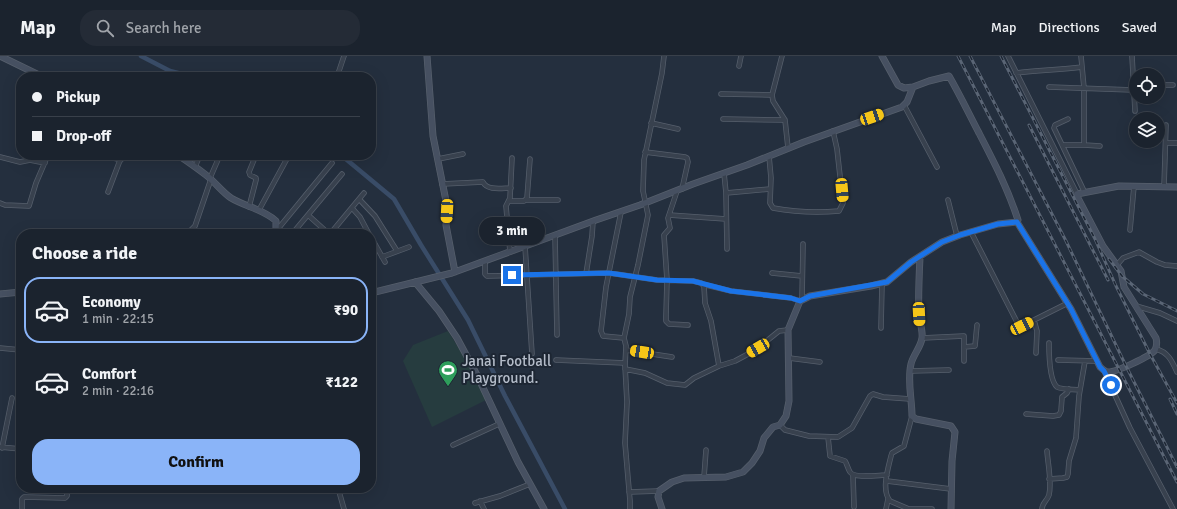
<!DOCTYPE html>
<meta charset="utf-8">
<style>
body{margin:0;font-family:Signika,sans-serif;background:#242b36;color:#f1f3f6;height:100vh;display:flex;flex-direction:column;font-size:15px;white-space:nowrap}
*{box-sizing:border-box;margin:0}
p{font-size:13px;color:#a0a4aa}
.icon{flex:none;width:22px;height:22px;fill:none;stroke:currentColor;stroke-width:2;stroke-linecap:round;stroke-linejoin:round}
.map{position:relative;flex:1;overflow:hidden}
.panel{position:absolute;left:16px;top:173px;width:360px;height:264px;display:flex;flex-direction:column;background:#1b232e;border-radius:16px;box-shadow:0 4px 16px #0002,0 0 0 1px #39404a}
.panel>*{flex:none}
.banner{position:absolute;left:16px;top:16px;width:360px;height:88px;border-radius:16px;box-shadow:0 4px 16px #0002,0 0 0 1px #39404a;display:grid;align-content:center;height:88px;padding:0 16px;background:#1b232e}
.tools{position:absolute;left:1129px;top:12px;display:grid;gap:8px}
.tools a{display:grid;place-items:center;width:36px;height:36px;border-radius:50%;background:#1b232e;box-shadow:0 4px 16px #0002,0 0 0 1px #39404a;font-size:20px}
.end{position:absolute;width:18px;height:18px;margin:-9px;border:5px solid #1a73e8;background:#fff;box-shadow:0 0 0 2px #fff}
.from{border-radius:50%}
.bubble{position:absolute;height:28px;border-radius:14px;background:#1b232e;box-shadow:0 4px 16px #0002,0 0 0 1px #39404a;font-size:13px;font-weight:800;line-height:28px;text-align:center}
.car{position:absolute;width:12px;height:24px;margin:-12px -6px;border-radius:5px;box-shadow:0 0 3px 1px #0007;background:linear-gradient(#f5c518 24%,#345 0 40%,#f5c518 0 76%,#345 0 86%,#f5c518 0)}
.banner b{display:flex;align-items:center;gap:14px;height:38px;font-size:15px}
.banner b+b{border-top:1px solid #39404a}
.banner i{width:10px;height:10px;background:#f1f3f6}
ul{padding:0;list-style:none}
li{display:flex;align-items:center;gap:12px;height:66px;margin:0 8px 6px;padding:0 8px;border:2px solid transparent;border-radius:16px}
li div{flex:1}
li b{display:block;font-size:15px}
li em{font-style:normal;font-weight:800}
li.on{border-color:#8ab4f8}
li>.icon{width:36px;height:36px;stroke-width:1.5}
h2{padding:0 16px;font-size:18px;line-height:48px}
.button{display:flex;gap:8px;margin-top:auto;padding:8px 16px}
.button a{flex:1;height:46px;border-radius:16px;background:#8ab4f8;color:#111;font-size:16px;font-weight:800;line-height:46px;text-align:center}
header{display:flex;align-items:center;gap:24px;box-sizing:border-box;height:56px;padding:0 20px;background:#1b232e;border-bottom:1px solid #39404a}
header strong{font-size:19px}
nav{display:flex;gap:22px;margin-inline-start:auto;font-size:14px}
.search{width:280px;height:36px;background:#242b36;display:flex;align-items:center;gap:10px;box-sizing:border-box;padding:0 14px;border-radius:16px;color:#a0a4aa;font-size:15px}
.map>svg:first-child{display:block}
</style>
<header>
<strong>Map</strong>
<div class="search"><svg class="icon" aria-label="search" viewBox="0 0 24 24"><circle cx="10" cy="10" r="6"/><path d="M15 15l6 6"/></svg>Search here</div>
<nav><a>Map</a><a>Directions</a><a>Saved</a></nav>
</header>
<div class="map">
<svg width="1177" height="453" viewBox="0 0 1177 453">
<rect width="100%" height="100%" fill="#242f3e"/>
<path fill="#263c3f" d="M448,275l27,44 13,24 -56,28 -29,-66 10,-16z"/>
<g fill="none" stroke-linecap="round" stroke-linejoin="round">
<path stroke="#394c67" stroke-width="4.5" d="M141,0l29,15 24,6
M341,99l53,44 27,46 47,75 37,76 60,113"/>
<defs>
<path id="street" d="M782,0l-10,39 1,6 12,19 3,28
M1008,0l69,138
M1081,0l3,32v57
M1132,0l3,55
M739,10l2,-10
M1016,17c22,-3 44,-3 66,-6
M337,21l7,-21
M1158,29h15
M1049,31l84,3
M721,38l51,1
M904,49l33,62
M723,63l62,1
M1068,63l-13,6 -1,3 30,63
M651,67l27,6
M1166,87h11
M1063,89h21l16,1
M645,96l40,5 2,1 1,4 -6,27
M103,99l18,5
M769,100l2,22 -1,25 3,5c22,4 44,5 66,3l4,-8 -6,-54 -4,-18
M0,101l20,5 10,-2 15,3
M438,103l25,-5
M195,111l5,-12
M724,117l2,20 1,56
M210,122l10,-23
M442,128l41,-2c4,9 19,6 28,6
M1164,131l2,-62
M677,135l-9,27 2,10 -6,7 3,45 -1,36v5l3,3 19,1
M108,136l14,-37
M726,137l44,-4
M359,143l16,17 22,35
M525,144h33
M948,144l9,36
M509,145h15l3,-3 3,-39
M0,147l5,2 24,1 7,-23 12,-28
M249,151l7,-27v-2l-6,-3 -1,-3 7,-17
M352,152l8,9 9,17
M259,154l30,-55
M621,156l-15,75 -5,44 2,5 21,2 2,8 -1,20 2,36 -2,41 5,58v8
M308,159l21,19
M669,159l57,4
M277,174l55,-67
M1130,174l4,-44
M971,176l48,94h3l46,-23
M187,178l8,-8 16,-47
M292,178l50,-60
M330,178l34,-41
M555,179l2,100
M371,181l14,25
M525,190l7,108
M510,196l-4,-46 4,-8 2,-40
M382,201l27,-10
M485,205v13l2,2 122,-3 48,7 36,1 8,2 3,3 1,17 6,18 8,45
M1117,209l6,-7 16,-6 18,10 8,3 12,1
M772,217l30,3
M586,218l6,-38 1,-15
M702,228l29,7 60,7 9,3
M802,244l1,-56
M1136,250l24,7 17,8
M1034,264l3,11 -1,22
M881,272l1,-45
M624,282l5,-24 1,-17 8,-32 10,-50 -5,-24 1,-31 18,-87 2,-17
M922,282l42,-2v25
M1049,287c0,10 0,37 8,44 5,3 17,2 23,3
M964,291l11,-1 2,-21
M0,292l21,2
M1156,293c12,3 16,12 21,23
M626,294l46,7
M789,302l31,4
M556,304l69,3
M1058,304l39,1
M625,313l20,4 22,10 18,2 9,-7 25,-12 16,-5 15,-8 8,-5 21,-17 9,-1
M910,315l39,-1
M1104,315l26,57 43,81
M1026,358l27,2 6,-1 2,-4 1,-14 5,-4 2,-4
M912,360l-8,30 -12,7 -1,3c-3,13 -10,34 -1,45l19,8h23
M780,369l5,5 24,6 29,1 14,-9 18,-32 3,-2 10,3 27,2
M828,381l2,19 15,5c2,3 3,8 5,11 4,7 29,3 37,3
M453,389l46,-21
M0,391l21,2
M2,392l10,-50
M853,419l1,32
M704,421l2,-27
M1049,423l14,-1 4,-1 1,-3 1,-13 7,-23 3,-42 6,-35
M887,425l64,8
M317,432l4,3 17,-2
M338,432l6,21
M629,436l30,-1
M480,445l4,8
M475,447l25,-7 30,-12
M22,453v-10l2,-2 41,1 2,-2v-6h7l1,-2
M886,453l2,-10
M1042,453c0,-6 5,-8 7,-14 3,-13 -1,-30 -2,-44"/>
<path id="secondary" d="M0,0l43,21
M427,0l6,80 14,70 -1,19 9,47
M882,0l16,29 6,3 9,-1
M178,99c9,6 19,13 28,20 9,7 16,17 25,23 15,9 32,11 45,23v7l3,6
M1017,166l54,87 29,58c2,2 4,4 7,5 8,1 44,-16 48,-22 2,-4 2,-8 1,-12l-32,-51 -3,-16 -18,-25 -25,-48 -1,-4 42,-8 58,1
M920,201c-1,20 -2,40 -1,59 1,7 4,15 3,22 -1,9 -9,17 -11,26 -4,17 1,35 1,52l4,3 35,7 4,6 -3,29 -1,48
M415,226l24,29 18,27 20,37 41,87 26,47
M371,237l81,-20 144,-53 44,-15 53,-21 54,-19 57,-23 98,-35 5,-5 6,-15 16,-6 20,-5c11,19 20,38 30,57 15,29 29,56 39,87l-1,2 -19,2 -38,11 -18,7 -31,20 -24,20 -16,4 -61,10 -10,5 -12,29 1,71 -3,15 -6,9 -7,2 -9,11 -4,13 -8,12 -9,9 -17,5 -42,1 -12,4 -13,9 -1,6 4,12
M0,238l21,-2"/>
</defs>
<use href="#street" stroke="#565f6c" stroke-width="5.5"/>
<use href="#secondary" stroke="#565f6c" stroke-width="7"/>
<use href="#street" stroke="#38414e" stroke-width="4"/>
<use href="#secondary" stroke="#465061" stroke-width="5.5"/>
<defs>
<path id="rail" d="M958,0l219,426
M970,0l96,185 60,125 51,101
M1001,0l94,183 21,47 34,68 27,49
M1029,69l79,155
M1109,203l13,17 21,18 34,17
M1170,343l7,15"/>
</defs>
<use href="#rail" stroke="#5a6575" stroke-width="3"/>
<use href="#rail" stroke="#1d2633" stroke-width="1.5" stroke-dasharray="4.5" stroke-linecap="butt"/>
</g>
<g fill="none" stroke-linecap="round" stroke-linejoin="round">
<path stroke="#1a73e8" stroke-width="5" d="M512,219l97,-2 48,7 36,1 38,10 60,7 9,3 10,-5 77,-14 24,-20 31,-20 18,-7 38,-11 19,-2 54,87 29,58 4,4 7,14"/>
</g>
<defs>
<symbol id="stadium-pin" viewBox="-11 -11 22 30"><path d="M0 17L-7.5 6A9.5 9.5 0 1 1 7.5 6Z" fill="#2e9e5b" stroke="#1d2633"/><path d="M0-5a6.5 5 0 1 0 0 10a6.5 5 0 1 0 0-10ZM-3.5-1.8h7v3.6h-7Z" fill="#fff"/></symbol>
</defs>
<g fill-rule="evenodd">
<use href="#stadium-pin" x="437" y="303" width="22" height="30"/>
</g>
<g text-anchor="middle" stroke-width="4" stroke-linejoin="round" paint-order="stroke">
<g font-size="15" fill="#b4bcc9" stroke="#1d2633" text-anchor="start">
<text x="462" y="310">Janai Football<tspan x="462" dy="17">Playground.</tspan></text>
</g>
</g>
</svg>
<div class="tools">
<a><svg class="icon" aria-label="locate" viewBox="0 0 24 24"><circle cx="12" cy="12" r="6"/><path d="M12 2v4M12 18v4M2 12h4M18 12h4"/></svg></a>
<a><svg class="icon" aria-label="layers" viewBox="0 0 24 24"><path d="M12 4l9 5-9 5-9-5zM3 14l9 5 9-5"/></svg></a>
</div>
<i class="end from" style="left:1111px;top:329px"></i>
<i class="end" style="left:512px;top:219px"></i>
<div class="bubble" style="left:479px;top:161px;width:66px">3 min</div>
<i class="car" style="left:872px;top:61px;rotate:71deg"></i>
<i class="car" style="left:842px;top:134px;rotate:175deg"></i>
<i class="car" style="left:447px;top:155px;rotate:183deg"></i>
<i class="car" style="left:919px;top:258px;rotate:177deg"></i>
<i class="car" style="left:1022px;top:270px;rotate:64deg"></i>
<i class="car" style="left:758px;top:292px;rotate:240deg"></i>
<i class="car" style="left:642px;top:296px;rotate:279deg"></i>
<div class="banner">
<b><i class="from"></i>Pickup</b>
<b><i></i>Drop-off</b>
</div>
<section class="panel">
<h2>Choose a ride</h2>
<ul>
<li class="on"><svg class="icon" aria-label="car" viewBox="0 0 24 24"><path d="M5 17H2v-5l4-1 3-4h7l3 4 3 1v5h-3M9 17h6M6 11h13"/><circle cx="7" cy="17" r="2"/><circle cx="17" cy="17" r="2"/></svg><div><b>Economy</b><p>1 min · 22:15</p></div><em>₹90</em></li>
<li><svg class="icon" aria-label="car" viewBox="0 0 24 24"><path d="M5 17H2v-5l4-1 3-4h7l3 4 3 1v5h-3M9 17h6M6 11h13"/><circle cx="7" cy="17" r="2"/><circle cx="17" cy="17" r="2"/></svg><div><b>Comfort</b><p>2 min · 22:16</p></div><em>₹122</em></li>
</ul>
<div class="button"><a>Confirm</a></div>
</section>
</div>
